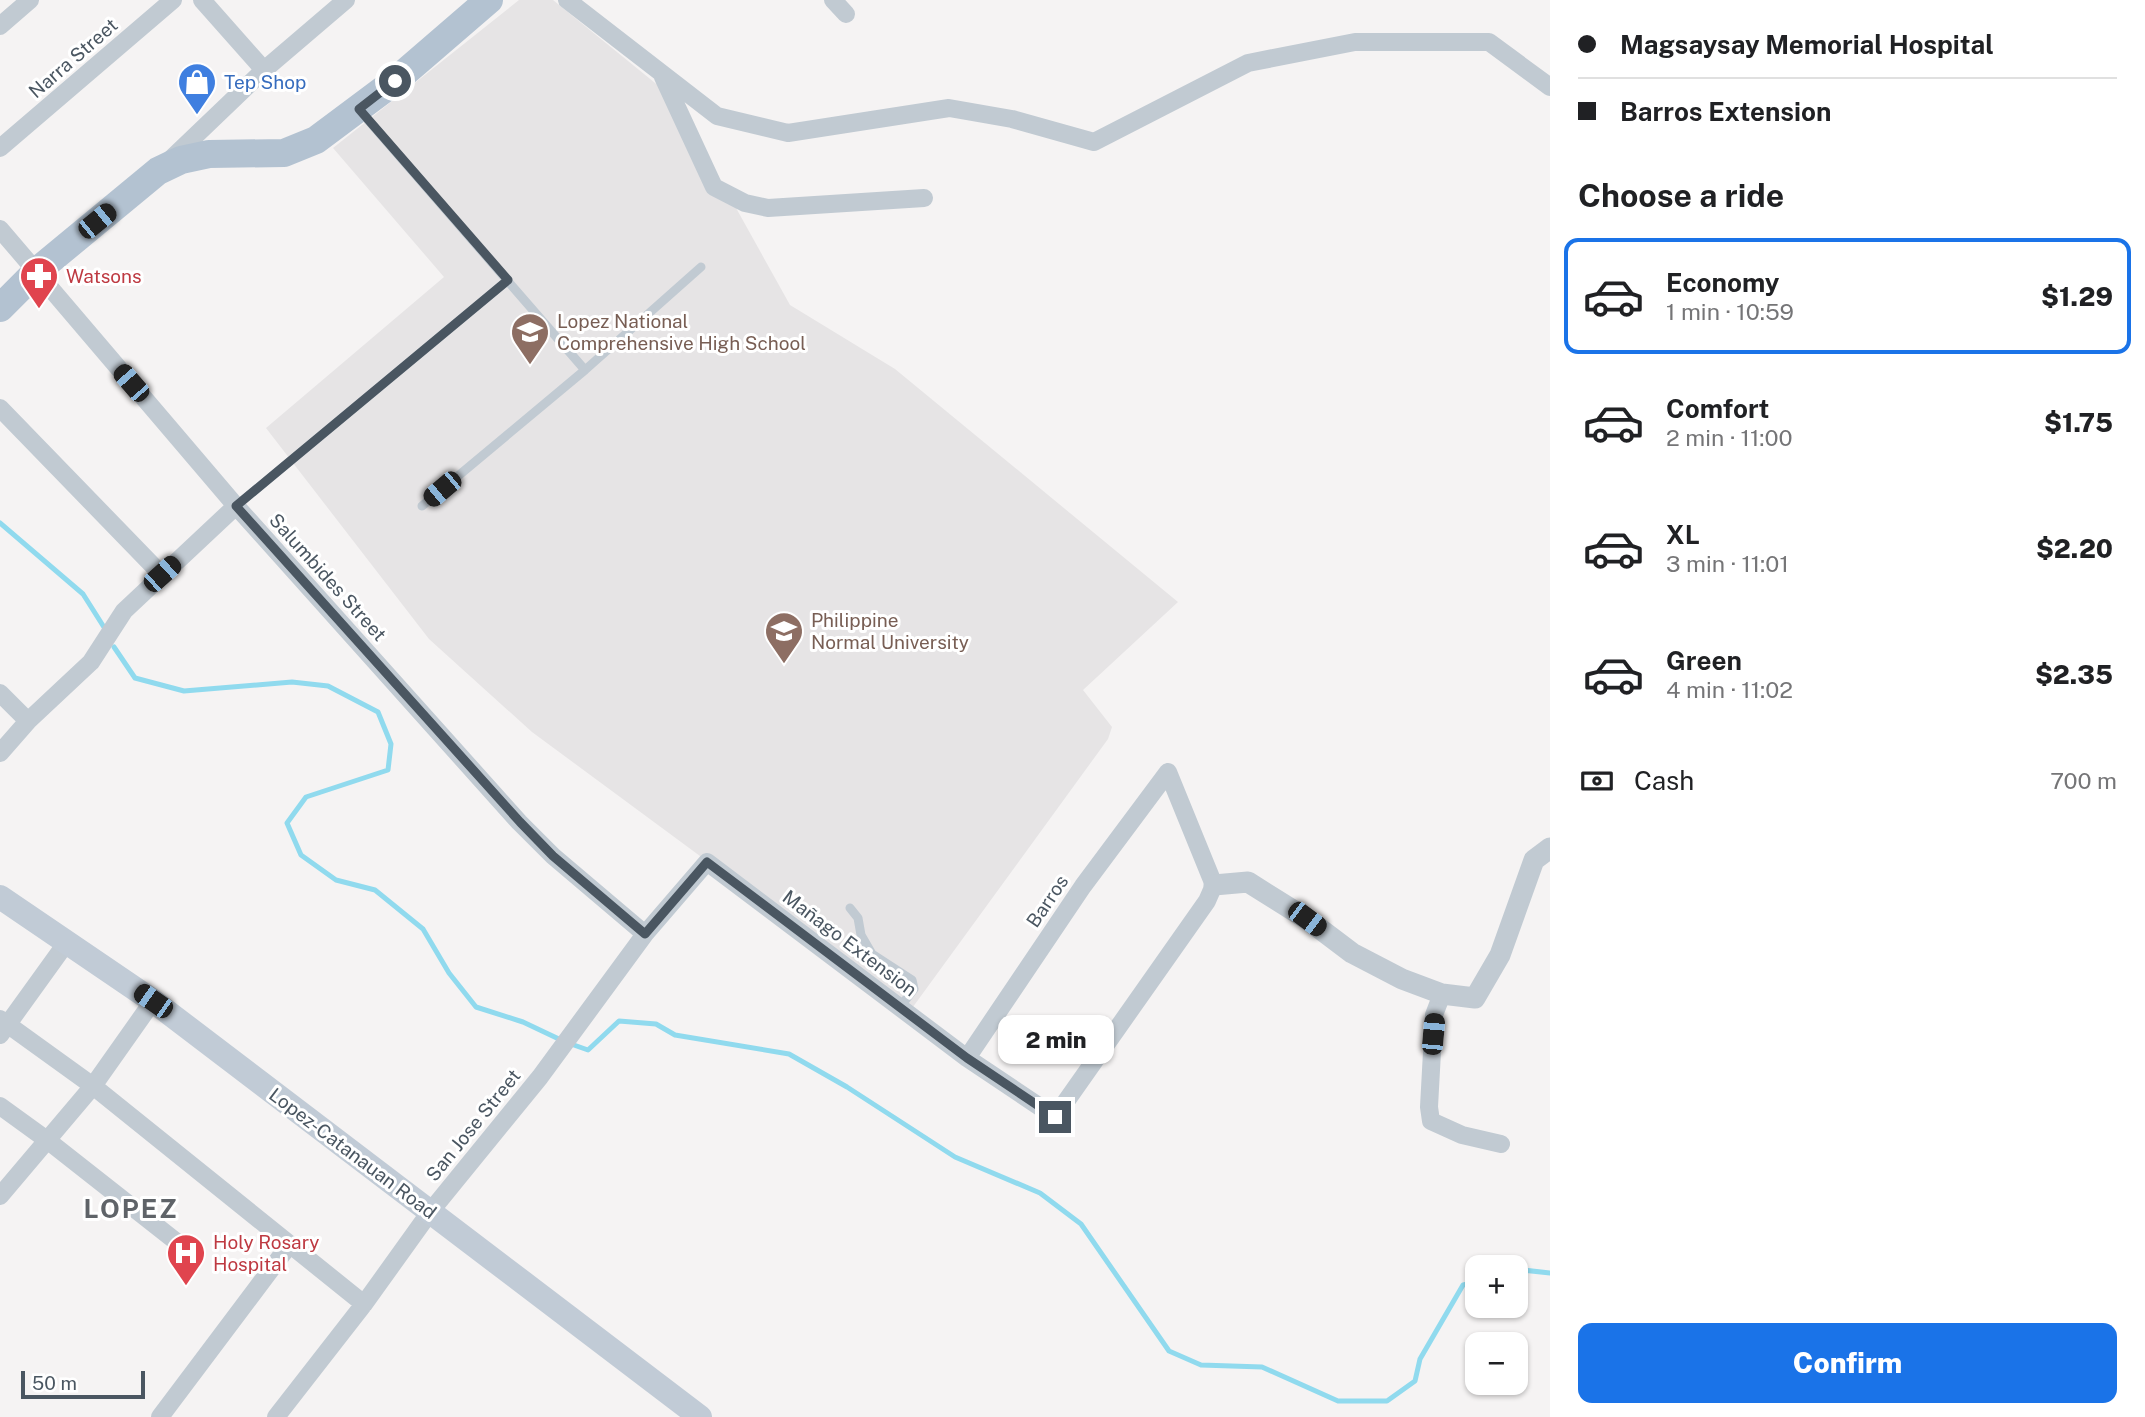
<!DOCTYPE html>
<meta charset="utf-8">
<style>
body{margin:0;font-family:"Public Sans",sans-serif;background:#f2f2f2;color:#202124;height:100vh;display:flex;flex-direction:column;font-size:26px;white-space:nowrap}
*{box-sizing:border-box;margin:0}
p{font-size:23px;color:#757577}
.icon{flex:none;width:38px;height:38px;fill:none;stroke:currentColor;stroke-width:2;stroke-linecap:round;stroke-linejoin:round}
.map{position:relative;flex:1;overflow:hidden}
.sheet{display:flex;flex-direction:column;background:#fff;width:595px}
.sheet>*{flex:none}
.banner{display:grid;align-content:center;height:154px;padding:0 28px;background:#fff}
.fabs{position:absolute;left:1465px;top:1255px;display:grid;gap:14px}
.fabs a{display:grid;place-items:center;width:63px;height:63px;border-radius:14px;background:#fff;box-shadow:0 2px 5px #0004;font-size:35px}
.scale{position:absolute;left:21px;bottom:18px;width:124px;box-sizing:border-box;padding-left:7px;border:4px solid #4a5661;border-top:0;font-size:19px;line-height:24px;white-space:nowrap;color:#4a5661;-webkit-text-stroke:5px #fff;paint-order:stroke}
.end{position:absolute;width:32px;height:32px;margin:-16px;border:9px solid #4a5661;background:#fff;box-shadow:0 0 0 4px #fff}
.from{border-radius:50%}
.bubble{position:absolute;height:49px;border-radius:14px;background:#fff;box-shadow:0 2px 5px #0004;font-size:23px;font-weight:800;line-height:49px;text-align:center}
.car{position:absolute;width:21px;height:42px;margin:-21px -10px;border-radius:9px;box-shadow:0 0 5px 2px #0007;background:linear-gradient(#222 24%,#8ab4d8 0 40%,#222 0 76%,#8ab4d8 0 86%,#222 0)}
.banner b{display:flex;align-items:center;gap:24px;height:66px;font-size:26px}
.banner b+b{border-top:2px solid #e0e0e0}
.banner i{width:18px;height:18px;background:#202124}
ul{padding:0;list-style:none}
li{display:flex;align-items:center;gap:21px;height:116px;margin:0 14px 10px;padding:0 14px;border:4px solid transparent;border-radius:14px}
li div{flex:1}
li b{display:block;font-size:26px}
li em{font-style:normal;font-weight:800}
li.on{border-color:#1a73e8}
li>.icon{width:63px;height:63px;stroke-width:1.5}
h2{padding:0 28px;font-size:32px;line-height:84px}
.pay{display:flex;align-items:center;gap:18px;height:77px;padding:0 28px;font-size:26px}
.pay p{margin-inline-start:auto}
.cta{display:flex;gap:14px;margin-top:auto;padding:14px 28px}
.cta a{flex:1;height:80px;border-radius:14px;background:#1a73e8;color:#fff;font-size:28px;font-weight:800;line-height:80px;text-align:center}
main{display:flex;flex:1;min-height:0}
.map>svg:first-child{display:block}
</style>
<main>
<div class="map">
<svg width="1550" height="1417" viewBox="0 0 1550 1417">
<rect width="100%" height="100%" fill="#f5f3f3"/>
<path fill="#e6e4e5" d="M519,0h34l123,100 114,205 105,64 283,233 -95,88 29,37 -4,12 -198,272 -378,-279 -103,-93 -163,-211 178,-151 -111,-129z"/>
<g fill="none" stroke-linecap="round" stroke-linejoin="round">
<path stroke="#90daee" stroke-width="5" d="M0,523l83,71 24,38
M114,647l21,31 49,13 108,-9 36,4 50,26 13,32 -3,26 -82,27 -19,26 14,32 35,25 39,10 48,39 26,44 27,34 47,15 38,18
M571,1044l17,6 31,-29 37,3 19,11 114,19 58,33 108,70 85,36 41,31 88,127 32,14 61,2 76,34h49l28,-20 5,-22 43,-74 14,-3
M1516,1272l7,-2 27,3"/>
<path stroke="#c1cad2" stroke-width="9" d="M361,112l224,258
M236,506l272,-226
M422,506l163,-136 116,-103
M850,908l8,10 3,17 11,19 40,26 2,9 -14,18"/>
<path stroke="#c1cad2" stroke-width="18" d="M202,0l62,70
M567,0l150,116 71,17 161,-25 63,11 82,23 154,-79 107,-21h134l61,45
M833,0l13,14
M0,26l30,-26
M663,77l51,110 31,16 23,5 156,-10
M0,148l173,-148
M171,159l93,-89 82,-70
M0,229l236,277 283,316 34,34 92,78
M0,408l161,166
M0,693l28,28
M0,753l28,-32 63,-59 33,-51 112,-105
M1442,994l-8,21 -5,92 2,14 31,14 39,9
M0,1019l93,67 271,218
M0,1035l67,-93
M967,1058l116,-172 85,-114
M0,1106l47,34 131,103
M0,1196l93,-110 60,-85
M160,1417l130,-173
M276,1417l88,-113 66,-92 110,-135 105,-143 62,-72 260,196 88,59 152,-216 7,-16 -46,-113"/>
<path stroke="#c1cad2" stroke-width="21" d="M1214,885l34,-3 59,37 45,34 50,26 40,15 33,4 25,-43 34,-95 16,-12"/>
<path stroke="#c1cbd6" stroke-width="24" d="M0,897l153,104 547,416"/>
<path stroke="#b3c2d1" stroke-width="28" d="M0,308l37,-37 121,-100 23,-11 28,-6 75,-1 32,-13 79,-59 94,-81"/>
</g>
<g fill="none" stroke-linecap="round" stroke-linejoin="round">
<path stroke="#4a5661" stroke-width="9" d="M395,81l-36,28 149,171 -272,226 284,316 33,34 92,78 62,-72 260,196 88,59"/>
</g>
<defs>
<symbol id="shop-pin" viewBox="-11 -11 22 30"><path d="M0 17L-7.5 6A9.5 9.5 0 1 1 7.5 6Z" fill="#3f7fe0" stroke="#fff"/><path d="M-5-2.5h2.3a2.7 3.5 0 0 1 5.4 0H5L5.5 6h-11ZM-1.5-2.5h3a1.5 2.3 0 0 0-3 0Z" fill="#fff"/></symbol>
<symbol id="pharmacy-pin" viewBox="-11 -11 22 30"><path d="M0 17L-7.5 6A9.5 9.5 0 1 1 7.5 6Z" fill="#e0444e" stroke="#fff"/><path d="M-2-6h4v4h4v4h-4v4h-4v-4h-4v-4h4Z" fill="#fff"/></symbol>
<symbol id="school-pin" viewBox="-11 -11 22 30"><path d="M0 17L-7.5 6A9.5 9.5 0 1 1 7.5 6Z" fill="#8d6e63" stroke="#fff"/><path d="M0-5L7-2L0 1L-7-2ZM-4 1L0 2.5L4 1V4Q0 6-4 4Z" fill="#fff"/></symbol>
<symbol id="university-pin" viewBox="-11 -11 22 30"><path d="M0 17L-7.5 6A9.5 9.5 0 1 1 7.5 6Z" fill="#8d6e63" stroke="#fff"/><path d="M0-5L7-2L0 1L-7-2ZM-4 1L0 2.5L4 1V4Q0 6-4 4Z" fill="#fff"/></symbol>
<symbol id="hospital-pin" viewBox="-11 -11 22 30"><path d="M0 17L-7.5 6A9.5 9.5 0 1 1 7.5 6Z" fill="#e0444e" stroke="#fff"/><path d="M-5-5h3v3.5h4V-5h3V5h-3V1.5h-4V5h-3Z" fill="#fff"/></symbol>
</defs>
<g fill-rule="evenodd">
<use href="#shop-pin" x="175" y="60" width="44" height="60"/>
<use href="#pharmacy-pin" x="17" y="254" width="44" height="60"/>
<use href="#school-pin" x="508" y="310" width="44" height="60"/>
<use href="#university-pin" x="762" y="609" width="44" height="60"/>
<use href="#hospital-pin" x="164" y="1231" width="44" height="60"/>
</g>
<g text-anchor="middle" stroke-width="6" stroke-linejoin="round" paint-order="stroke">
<g font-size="19" fill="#4a5661" stroke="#fff">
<text transform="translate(73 58) rotate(-41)" y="7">Narra Street</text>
<text transform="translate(328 577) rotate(48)" y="7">Salumbides Street</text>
<text transform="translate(1047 901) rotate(-56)" y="7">Barros</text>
<text transform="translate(850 943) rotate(37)" y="7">Mañago Extension</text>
<text transform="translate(473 1125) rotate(-51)" y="7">San Jose Street</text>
<text transform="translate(353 1153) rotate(37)" y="7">Lopez-Catanauan Road</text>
</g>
<g font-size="19" fill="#366cbe" stroke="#fff" text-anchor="start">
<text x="224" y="89">Tep Shop</text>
</g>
<g font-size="19" fill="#be3a42" stroke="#fff" text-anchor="start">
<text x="66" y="283">Watsons</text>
<text x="213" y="1249">Holy Rosary<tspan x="213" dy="22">Hospital</tspan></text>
</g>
<g font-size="19" fill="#785e54" stroke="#fff" text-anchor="start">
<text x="557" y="328">Lopez National<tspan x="557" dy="22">Comprehensive High School</tspan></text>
<text x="811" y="627">Philippine<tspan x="811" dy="22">Normal University</tspan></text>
</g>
<g font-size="26" font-weight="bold" letter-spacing="2" fill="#5f6368" stroke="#fff">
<text x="131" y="1218">LOPEZ</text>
</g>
</g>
</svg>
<div class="fabs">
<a>+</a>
<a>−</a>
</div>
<div class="scale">50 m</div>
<i class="end from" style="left:395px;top:81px"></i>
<i class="end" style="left:1055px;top:1117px"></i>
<div class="bubble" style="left:998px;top:1015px;width:116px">2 min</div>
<i class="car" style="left:97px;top:221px;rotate:51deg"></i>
<i class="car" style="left:131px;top:383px;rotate:319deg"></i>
<i class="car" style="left:442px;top:489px;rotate:230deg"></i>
<i class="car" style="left:162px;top:574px;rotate:48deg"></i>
<i class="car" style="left:1307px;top:919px;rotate:127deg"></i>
<i class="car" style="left:153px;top:1001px;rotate:305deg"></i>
<i class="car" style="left:1433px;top:1034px;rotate:5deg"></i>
</div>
<section class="sheet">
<div class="banner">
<b><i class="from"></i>Magsaysay Memorial Hospital</b>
<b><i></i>Barros Extension</b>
</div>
<h2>Choose a ride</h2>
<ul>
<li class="on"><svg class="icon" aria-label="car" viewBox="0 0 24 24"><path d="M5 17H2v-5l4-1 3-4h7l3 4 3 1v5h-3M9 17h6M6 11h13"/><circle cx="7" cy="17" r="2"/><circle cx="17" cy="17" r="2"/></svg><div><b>Economy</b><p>1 min · 10:59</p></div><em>$1.29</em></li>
<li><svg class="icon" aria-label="car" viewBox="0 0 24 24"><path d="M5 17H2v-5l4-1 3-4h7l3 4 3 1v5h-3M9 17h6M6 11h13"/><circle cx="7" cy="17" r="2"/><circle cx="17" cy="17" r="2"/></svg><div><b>Comfort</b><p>2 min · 11:00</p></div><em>$1.75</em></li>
<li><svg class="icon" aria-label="car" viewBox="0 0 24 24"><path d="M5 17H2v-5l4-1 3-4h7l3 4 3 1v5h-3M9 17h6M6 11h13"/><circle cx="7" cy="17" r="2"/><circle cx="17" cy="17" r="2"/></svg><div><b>XL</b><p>3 min · 11:01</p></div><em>$2.20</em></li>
<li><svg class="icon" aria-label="car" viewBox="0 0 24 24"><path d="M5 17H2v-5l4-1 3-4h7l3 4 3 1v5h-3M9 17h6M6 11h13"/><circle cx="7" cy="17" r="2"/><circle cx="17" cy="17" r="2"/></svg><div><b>Green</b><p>4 min · 11:02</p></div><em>$2.35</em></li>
</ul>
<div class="pay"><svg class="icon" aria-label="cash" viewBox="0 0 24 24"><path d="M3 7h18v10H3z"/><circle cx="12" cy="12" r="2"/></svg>Cash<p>700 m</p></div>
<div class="cta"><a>Confirm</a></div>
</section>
</main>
